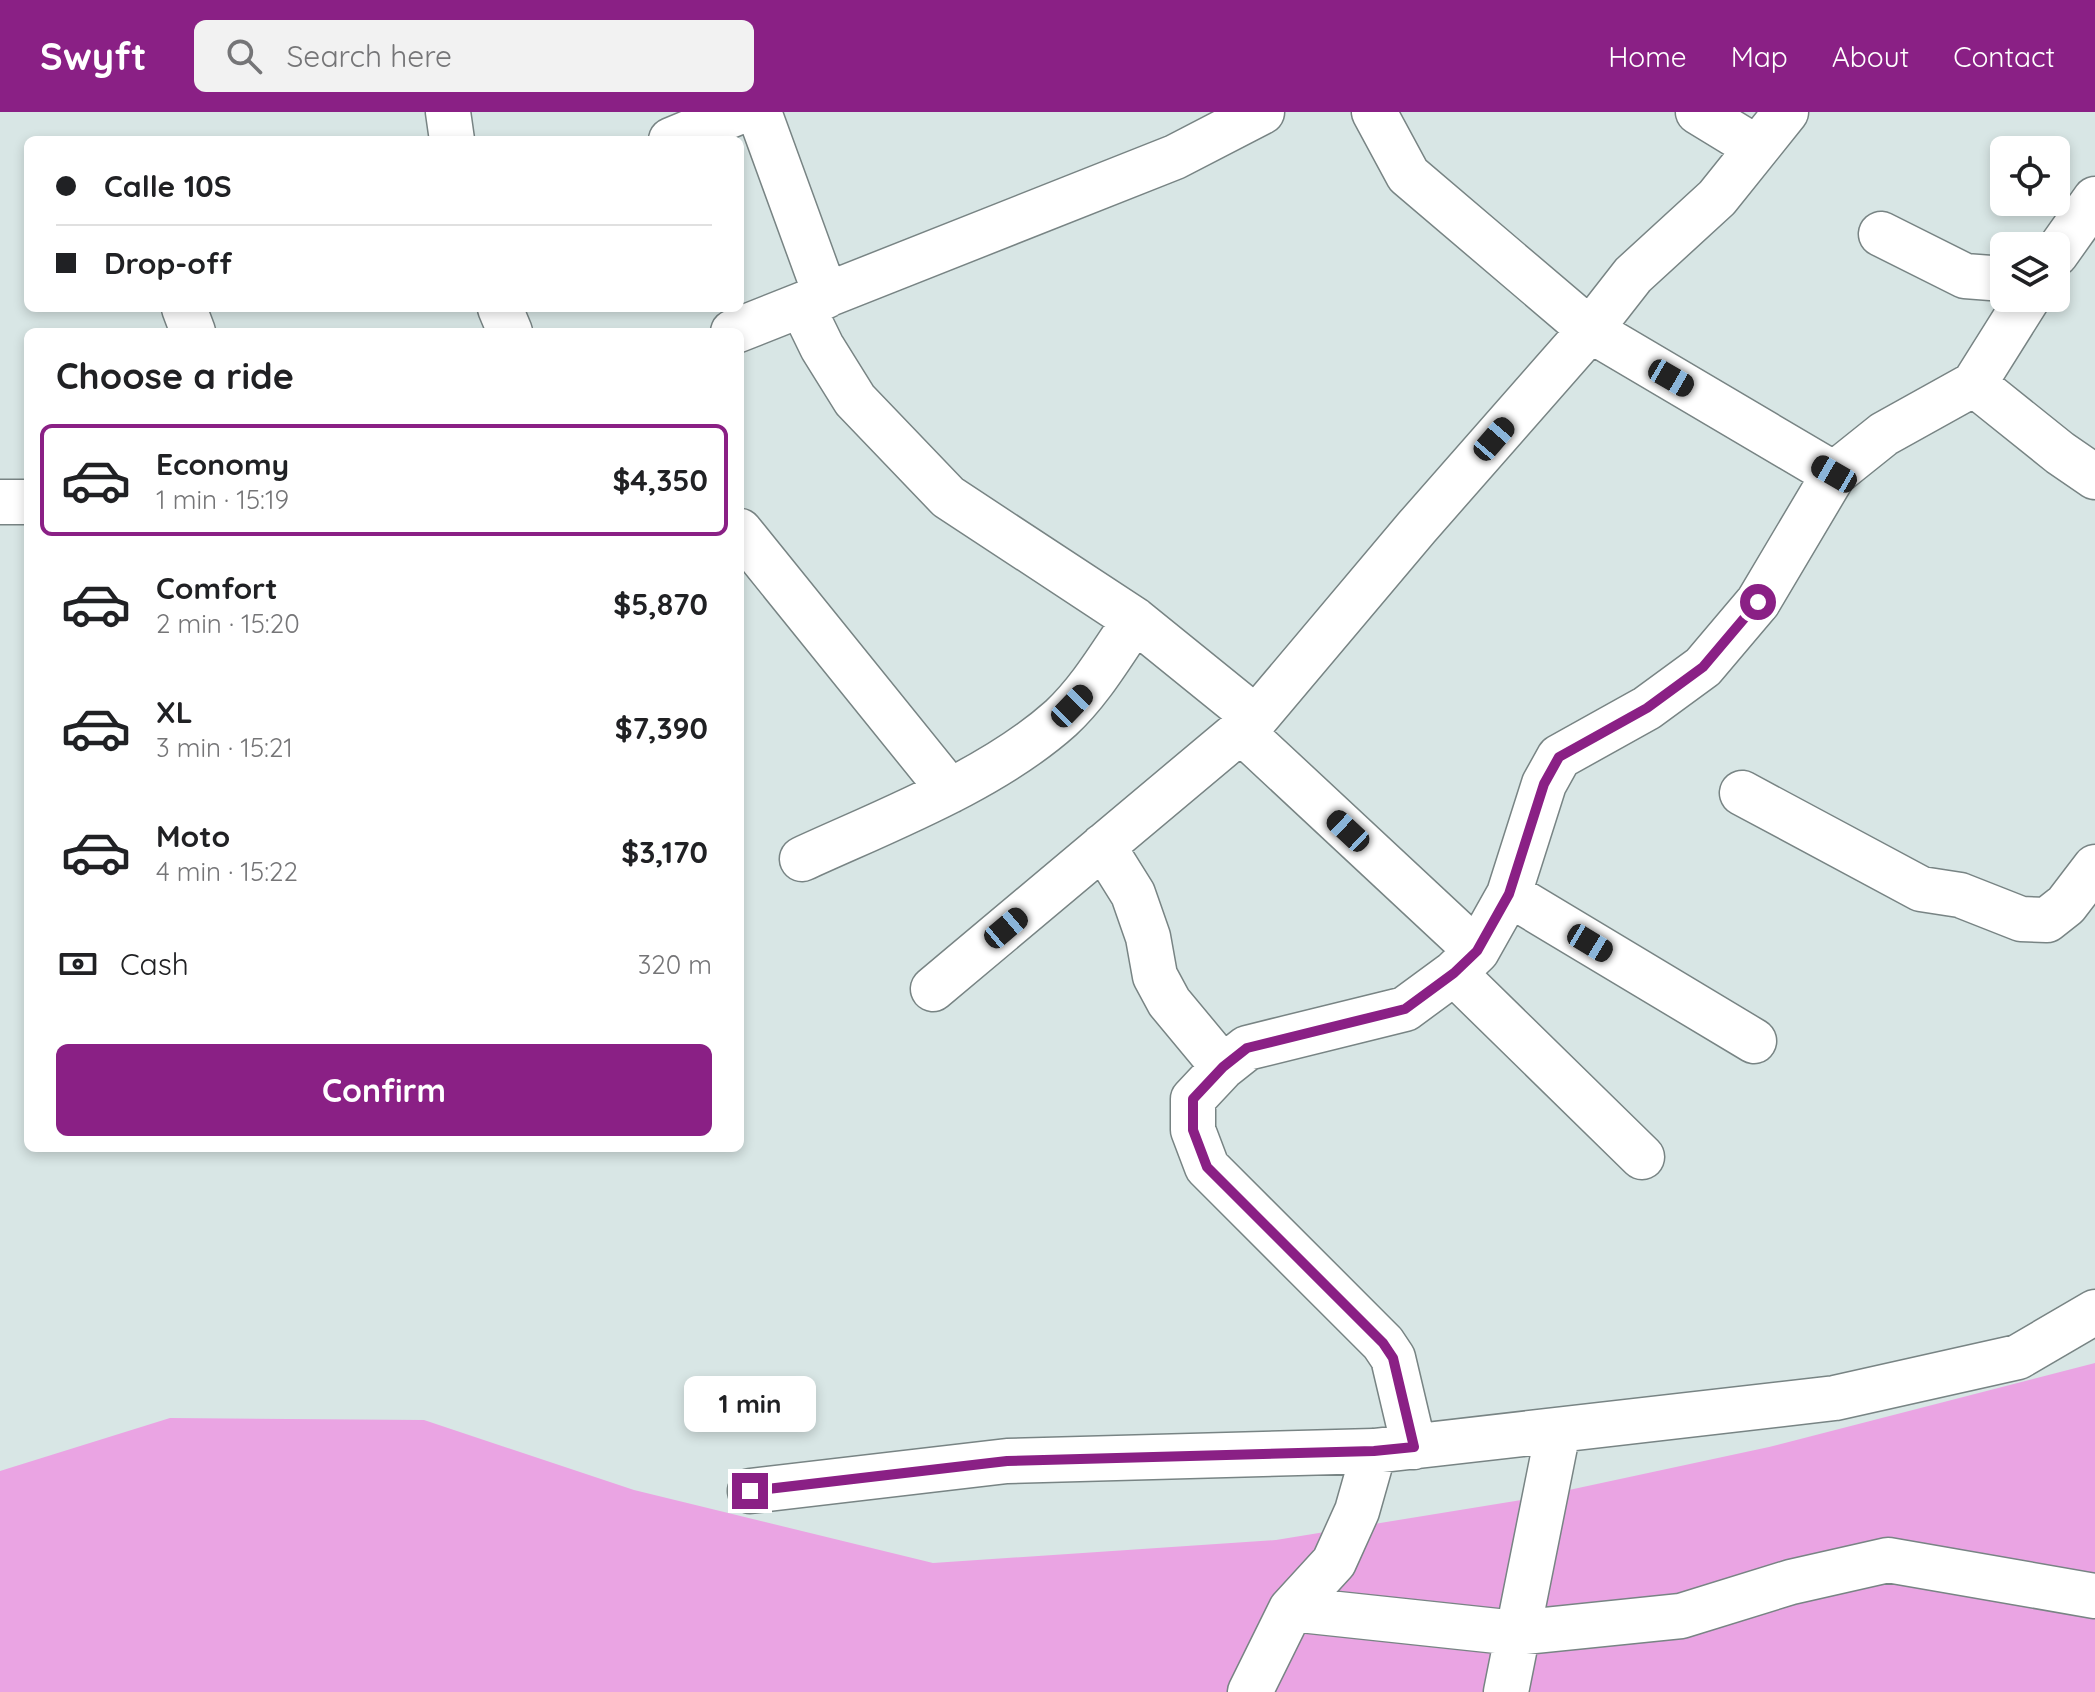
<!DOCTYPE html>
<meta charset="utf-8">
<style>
body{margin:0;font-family:Quicksand,sans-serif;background:#f2f2f2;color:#202124;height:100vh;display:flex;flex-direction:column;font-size:30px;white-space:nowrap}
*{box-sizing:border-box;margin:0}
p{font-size:26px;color:#757577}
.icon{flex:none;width:44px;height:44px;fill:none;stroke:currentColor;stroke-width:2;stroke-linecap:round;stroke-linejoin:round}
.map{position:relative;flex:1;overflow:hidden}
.side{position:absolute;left:24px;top:216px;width:720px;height:824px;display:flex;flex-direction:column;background:#fff;border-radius:12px;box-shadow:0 4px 12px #0003}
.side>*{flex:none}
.banner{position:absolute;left:24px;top:24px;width:720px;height:176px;border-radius:12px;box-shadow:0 4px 12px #0003;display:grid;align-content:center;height:176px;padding:0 32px;background:#fff}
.buttons{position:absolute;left:1990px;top:24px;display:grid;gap:16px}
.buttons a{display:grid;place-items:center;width:80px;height:80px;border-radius:12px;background:#fff;box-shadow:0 4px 12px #0003;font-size:40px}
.end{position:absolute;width:36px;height:36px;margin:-18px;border:10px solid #8a2085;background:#fff;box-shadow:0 0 0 4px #fff}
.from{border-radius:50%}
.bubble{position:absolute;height:56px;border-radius:12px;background:#fff;box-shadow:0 4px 12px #0003;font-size:26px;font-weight:700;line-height:56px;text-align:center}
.car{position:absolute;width:24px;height:48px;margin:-24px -12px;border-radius:10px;box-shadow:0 0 6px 2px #0007;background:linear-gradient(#222 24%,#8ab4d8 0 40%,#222 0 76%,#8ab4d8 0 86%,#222 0)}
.banner b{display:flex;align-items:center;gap:28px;height:76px;font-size:30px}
.banner b+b{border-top:2px solid #e0e0e0}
.banner i{width:20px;height:20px;background:#202124}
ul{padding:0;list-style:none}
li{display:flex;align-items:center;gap:24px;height:112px;margin:0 16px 12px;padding:0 16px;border:4px solid transparent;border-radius:12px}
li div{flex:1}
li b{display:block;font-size:30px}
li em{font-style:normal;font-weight:700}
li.active{border-color:#8a2085}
li>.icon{width:72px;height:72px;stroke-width:1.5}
h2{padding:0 32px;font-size:36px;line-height:96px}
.pay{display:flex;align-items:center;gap:20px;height:88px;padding:0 32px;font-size:30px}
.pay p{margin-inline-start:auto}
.button{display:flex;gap:16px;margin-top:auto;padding:16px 32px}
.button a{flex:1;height:92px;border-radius:12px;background:#8a2085;color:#fff;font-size:32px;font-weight:700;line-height:92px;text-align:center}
header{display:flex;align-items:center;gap:48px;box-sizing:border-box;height:112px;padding:0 40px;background:#8a2085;color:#fff}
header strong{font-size:38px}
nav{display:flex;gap:44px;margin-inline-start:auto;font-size:28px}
.search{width:560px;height:72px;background:#f2f2f2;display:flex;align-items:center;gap:20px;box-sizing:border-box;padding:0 28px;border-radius:12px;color:#757577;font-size:30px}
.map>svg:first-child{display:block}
</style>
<header>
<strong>Swyft</strong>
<div class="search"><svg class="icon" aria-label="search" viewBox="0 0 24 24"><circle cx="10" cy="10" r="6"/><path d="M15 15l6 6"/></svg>Search here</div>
<nav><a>Home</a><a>Map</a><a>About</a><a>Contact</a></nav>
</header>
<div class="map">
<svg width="2095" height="1580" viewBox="0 0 2095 1580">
<rect width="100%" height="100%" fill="#d8e6e5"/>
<path fill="#eaa4e3" d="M2095,1251v329h-2095v-221l170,-53 254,2 210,70 299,73 343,-23 251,-41 242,-52z"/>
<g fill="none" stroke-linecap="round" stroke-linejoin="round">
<defs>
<path id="street" d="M448,0l4,28
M759,0l67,184
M1374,0l34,63 182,155 244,144
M1698,0l59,36
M671,28l68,-28
M1881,122l84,42 39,3
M2056,142l39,-55
M802,194l20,41 33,53 93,97 187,123 121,98
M184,196l9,24
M500,196l10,24
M733,220l442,-175 87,-45
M1974,272l86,69 35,24
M0,390h28
M740,419l210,260
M1241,619l236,220
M1742,681l179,96 39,6 61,24 26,1 19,-15 29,-38
M1103,734l30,48 15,43 7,39 14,26 54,65
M802,747c85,-39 190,-79 259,-141 30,-28 51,-65 74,-98
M1509,782l245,147
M1454,861l188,184
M933,877l323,-271 161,-191 173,-197 43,-55 84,-77 69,-86
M1414,1335l-21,-89 -10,-15 -176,-176 -14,-37v-31l30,-32 24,-19 158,-39 49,-36 23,-22 32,-57 35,-110 15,-27 88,-49 56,-41 55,-65 76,-128 50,-40 90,-50 54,-86
M750,1379l257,-30 367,-10 461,-53 183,-41 77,-45
M1291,1497l225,24 165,-17 110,-34 97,-22 207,36
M1250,1580l41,-83 43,-47 23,-51 17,-60
M1506,1580l52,-261"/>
</defs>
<use href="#street" stroke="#788484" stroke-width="47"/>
<use href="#street" stroke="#fff" stroke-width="44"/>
</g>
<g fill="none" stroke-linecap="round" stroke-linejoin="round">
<path stroke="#8a2085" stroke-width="10" d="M750,1379l257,-30 367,-10 40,-4 -21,-89 -10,-15 -176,-176 -14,-37v-31l30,-32 24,-19 158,-39 49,-36 23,-22 32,-57 35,-110 15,-27 88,-49 56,-41 55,-65"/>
</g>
</svg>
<div class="buttons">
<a><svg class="icon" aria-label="locate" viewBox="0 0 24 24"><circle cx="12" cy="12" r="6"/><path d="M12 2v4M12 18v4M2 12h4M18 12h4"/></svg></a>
<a><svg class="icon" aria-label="layers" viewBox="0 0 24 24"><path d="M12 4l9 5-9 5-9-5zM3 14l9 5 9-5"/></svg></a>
</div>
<i class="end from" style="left:1758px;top:490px"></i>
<i class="end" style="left:750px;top:1379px"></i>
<div class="bubble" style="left:684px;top:1264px;width:132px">1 min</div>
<i class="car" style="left:1671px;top:266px;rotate:120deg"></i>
<i class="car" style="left:1494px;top:327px;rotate:41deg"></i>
<i class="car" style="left:1834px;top:362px;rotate:300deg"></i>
<i class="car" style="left:1072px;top:594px;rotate:44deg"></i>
<i class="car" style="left:1348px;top:719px;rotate:313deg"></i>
<i class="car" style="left:1006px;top:816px;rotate:50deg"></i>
<i class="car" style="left:1590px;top:831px;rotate:121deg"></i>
<div class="banner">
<b><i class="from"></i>Calle 10S</b>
<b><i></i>Drop-off</b>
</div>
<section class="side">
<h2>Choose a ride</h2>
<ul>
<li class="active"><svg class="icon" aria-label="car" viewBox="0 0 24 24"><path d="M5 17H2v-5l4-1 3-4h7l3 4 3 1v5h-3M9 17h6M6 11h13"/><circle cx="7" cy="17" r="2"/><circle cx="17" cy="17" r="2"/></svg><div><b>Economy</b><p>1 min · 15:19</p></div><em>$4,350</em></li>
<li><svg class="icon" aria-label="car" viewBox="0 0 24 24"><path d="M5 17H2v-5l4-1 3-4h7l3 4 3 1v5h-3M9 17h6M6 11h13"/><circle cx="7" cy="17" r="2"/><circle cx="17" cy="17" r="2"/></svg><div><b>Comfort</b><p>2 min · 15:20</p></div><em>$5,870</em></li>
<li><svg class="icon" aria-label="car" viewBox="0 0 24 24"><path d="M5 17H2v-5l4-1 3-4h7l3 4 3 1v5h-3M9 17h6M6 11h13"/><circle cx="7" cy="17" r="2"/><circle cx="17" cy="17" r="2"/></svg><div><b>XL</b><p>3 min · 15:21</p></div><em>$7,390</em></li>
<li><svg class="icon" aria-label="car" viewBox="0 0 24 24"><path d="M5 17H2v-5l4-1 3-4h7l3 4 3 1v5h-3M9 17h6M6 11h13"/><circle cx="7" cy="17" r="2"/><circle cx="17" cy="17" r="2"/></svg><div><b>Moto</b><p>4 min · 15:22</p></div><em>$3,170</em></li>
</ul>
<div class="pay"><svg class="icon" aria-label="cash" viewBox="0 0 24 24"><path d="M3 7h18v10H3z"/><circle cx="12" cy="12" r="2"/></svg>Cash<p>320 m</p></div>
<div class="button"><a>Confirm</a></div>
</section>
</div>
